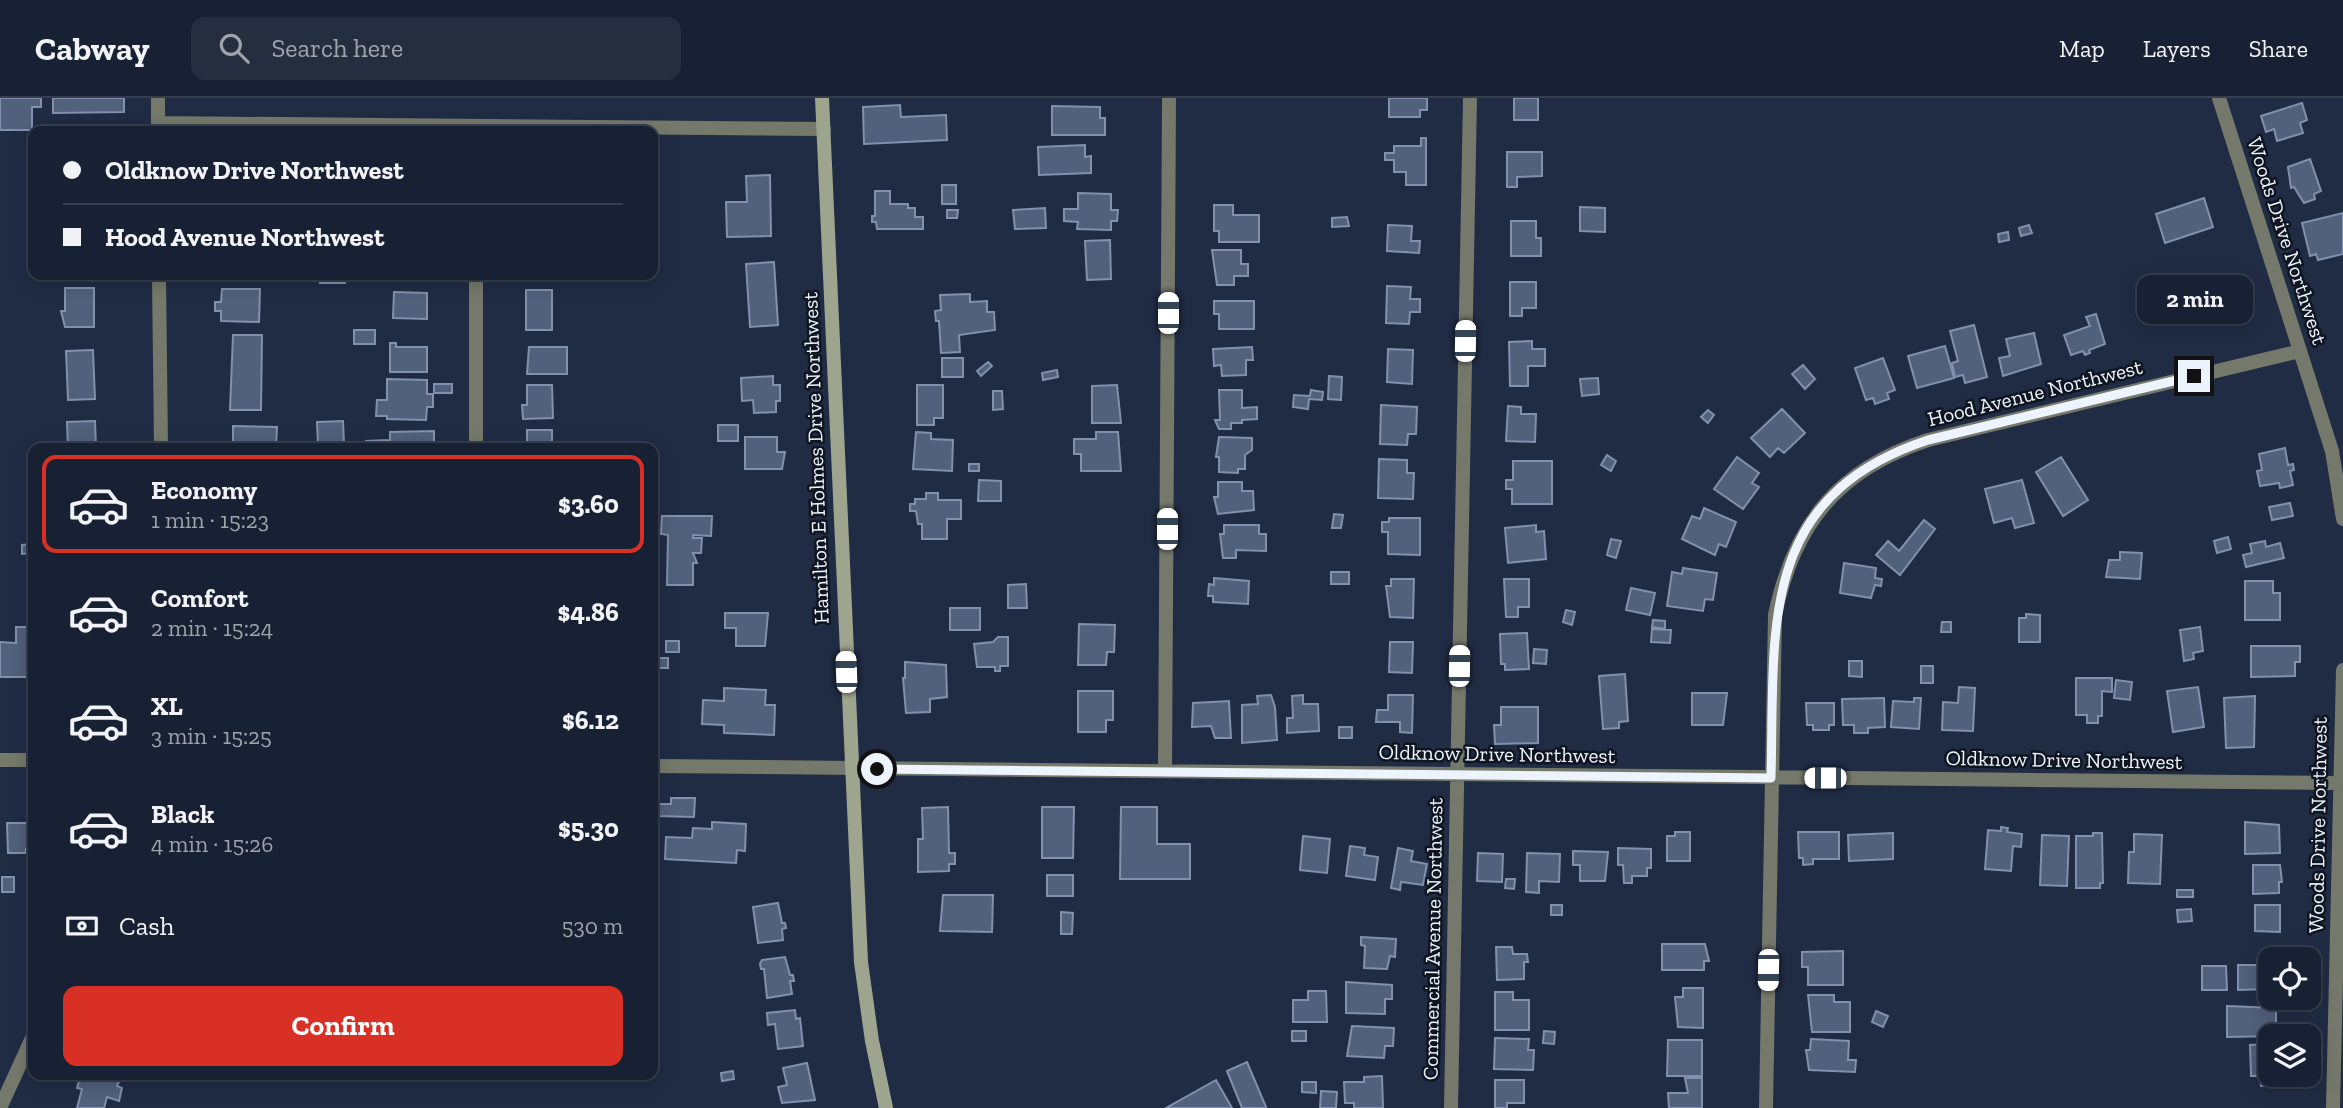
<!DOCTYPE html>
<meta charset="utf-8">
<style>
body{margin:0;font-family:"Zilla Slab",serif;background:#252e3f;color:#f1f3f6;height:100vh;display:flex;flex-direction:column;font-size:26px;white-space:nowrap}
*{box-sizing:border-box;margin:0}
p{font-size:23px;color:#9fa3ac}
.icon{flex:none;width:38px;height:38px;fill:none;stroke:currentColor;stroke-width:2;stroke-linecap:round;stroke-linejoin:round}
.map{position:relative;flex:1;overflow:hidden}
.side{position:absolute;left:28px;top:345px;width:630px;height:637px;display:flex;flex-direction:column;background:#182133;border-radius:14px;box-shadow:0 4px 18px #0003,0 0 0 2px #363e4e}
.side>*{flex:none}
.top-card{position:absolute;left:28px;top:28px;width:630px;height:154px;border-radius:14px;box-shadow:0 4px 18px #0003,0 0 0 2px #363e4e;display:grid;align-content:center;height:154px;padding:0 35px;background:#182133}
.tools{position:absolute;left:2258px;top:849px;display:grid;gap:14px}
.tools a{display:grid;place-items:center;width:63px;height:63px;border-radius:14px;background:#182133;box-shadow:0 4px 18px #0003,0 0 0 2px #363e4e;font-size:35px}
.end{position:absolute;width:32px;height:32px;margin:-16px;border:9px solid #eef4fd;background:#111;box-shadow:0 0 0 4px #111}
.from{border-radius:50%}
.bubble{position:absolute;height:49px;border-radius:14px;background:#182133;box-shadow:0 4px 18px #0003,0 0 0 2px #363e4e;font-size:23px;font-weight:700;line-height:49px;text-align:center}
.car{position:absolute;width:21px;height:42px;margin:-21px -10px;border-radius:9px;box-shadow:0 0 5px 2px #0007;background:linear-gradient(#fff 24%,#345 0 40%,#fff 0 76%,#345 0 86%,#fff 0)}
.top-card b{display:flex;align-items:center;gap:24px;height:66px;font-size:26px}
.top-card b+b{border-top:2px solid #363e4e}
.top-card i{width:18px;height:18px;background:#f1f3f6}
ul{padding:12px 0 0;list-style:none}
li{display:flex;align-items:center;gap:21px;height:98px;margin:0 14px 10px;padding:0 21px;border:4px solid transparent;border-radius:14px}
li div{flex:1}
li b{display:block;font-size:26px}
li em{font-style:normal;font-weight:700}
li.selected{border-color:#d93025}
li>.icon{width:63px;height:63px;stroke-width:1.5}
.pay{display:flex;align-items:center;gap:18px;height:77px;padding:0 35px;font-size:26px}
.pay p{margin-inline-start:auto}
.primary-button{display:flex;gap:14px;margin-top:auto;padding:14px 35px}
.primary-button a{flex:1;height:80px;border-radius:14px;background:#d93025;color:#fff;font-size:28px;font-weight:700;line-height:80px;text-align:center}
header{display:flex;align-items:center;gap:42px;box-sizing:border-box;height:98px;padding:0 35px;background:#182133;border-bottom:2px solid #363e4e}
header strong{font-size:33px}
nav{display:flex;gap:38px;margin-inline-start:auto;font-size:24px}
.search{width:490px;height:63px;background:#252e3f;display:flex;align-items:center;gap:18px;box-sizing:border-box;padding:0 24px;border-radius:14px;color:#9fa3ac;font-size:26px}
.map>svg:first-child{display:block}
</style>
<header>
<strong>Cabway</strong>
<div class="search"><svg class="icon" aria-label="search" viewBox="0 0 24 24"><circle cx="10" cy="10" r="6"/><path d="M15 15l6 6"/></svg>Search here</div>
<nav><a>Map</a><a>Layers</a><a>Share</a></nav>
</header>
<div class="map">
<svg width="2343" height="1010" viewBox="0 0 2343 1010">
<rect width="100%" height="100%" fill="#202c44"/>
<path fill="#51607b" stroke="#8090ad" stroke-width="2" d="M0,0h41v9h-9v23h-32z
M53,0h71v14l-71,1z
M1389,0h38v12h-7v7h-31z
M1514,0h24v22h-24z
M2302,5l5,17 -7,3 3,10 -26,8 -3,-12 -8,3 -5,-16z
M900,7l1,12 45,-2 1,25 -83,4 -1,-37z
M1052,8l48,1v11h5v17h-53z
M1421,40h5v47h-20v-13h-12v-12h-9v-7h9v-7h27z
M1085,47v12l6,-1v17l-52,2 -1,-28z
M653,51h5l1,19h-6z
M1507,54h35v24l-25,1v10h-10z
M2310,61l11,32 -7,3 1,5 -11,4 -10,-16 -3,1 -3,-21z
M770,77l1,61 -44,1 -1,-35h21l-1,-26z
M942,87h14v19h-14z
M875,93h15v13h18v4h7v9h8v12h-46l-1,-7h-4v-6h3z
M1078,95l33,1v16h7l-1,11h-6v9l-34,-1 1,-7 -14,-1v-12h14z
M2204,100l9,29 -48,16 -9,-29z
M1214,107h19v10h26v27h-40v-11h-5z
M1580,109l25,1v24l-25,-1z
M1045,110l1,20 -31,1 -2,-19z
M947,112h11l-1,8h-10z
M2343,115v41l-25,6 -2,-6 -6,2 -8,-33z
M1347,119l2,9 -17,1v-9z
M1511,123h25v17h5v18h-30z
M1388,127l24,1 -1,15h9l-1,12 -32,-2z
M2029,127l3,8 -11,3 -2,-8z
M2008,134l1,8 -10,2 -1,-8z
M1110,142l1,39 -24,1 -2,-39z
M1212,152h29v14h7v12h-14v9h-17z
M774,164l4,63 -28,2 -4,-63z
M64,177h26v1h-4v4h-22z
M320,177h25v8h-25z
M525,177h34v5h-34z
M1510,184h26v26h-14v8h-12z
M1387,188l24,1 -1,12h10v13h-10l-1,12 -23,-1z
M65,190h29v39h-29l-4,-16h4z
M222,191h38l-1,33 -38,-1v-10h-6v-9h6z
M526,192h26v40h-26z
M394,194l33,1v26l-34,-1z
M970,196v8l17,-1v11h7l1,18 -36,5 1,17 -19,1 -2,-32h-3l-1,-10 6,-1 -1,-15z
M1214,203h40v28h-35v-15h-5z
M2096,216l9,30 -16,6 1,3 -5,2 -2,-4 -12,4 -7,-20 26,-9 -4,-9z
M1974,227l13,52 -22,6 -2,-8 -8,2 -3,-14 6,-2 -8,-30z
M354,232h21v14h-21z
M2034,235l7,31 -38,12 -4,-18 11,-2 -4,-17z
M233,237h29l-1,75h-31z
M1532,243v8h13v17h-17v20h-18l-1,-44z
M390,245h6v4h31v25h-37z
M1945,248l9,32 -37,10 -9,-32z
M529,249h38v27h-40z
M1252,249l1,13h-7v15l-24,1 -1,-11 -7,1 -1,-17z
M1388,251l25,1 -1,34 -25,-2z
M93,252l2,49 -27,1 -2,-49z
M942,260h21v19h-21z
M1883,260l12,32 -8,3 2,6 -14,5 -2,-6 -7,2 -11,-32z
M988,264l4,4 -11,10 -4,-5z
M1803,267l12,14 -10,10 -13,-15z
M1057,272l1,7 -15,3 -1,-7z
M773,278v9h7v16h-4v11l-22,1 -1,-13 -11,1 -1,-23z
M1329,278l13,1 -1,23 -13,-1z
M1598,280l1,16 -17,2 -2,-17z
M387,281l40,1v14h6v13h-6l-1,13 -39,-1v-3h-11l1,-16h10z
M434,286h18v9h-18z
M527,287h25l1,33 -30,1 -1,-14h5z
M917,287h26v33h-9v7h-17z
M1117,287l4,38h-29v-37z
M1219,292h23v18l15,-1v12l-15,1v3h-11v6h-12l-4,-9h5z
M1311,292l12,2 -1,8 -13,-1 -1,10 -15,-2 1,-12 16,1z
M993,293h9l1,18 -10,1z
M1381,307l36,2 -1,27h-8l-1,11 -27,-1z
M1508,308l13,1v7h15l-1,28 -29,-1z
M1782,311l23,24 -21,20 -6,-5 -8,9 -19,-19z
M1708,312l6,5 -6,8 -7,-6z
M95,323l1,27h-28l-1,-26z
M343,323l1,23 -26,1 -1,-23z
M718,327h20v16h-20z
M233,328l44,1 -1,21h-51v-5h8z
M527,332h25v18h-25z
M434,333v17h-68v-7l24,-1v-8z
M916,334l15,1v6l22,1 -1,31 -39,-2z
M1096,334h22l3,39h-40v-17h-7v-15h22z
M745,339h32v15h8l-3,17h-37z
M1219,339l33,1v12l-7,5v14h-7v4l-19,-1v-15h-3z
M2285,350l3,17 5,-1 1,6 -4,1 3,14 -13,3 -1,-5 -19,3 -3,-15 5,-1 -3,-16z
M1607,357l9,6 -5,10 -10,-6z
M1737,359l22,16 -7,10 7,4 -16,22 -29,-20z
M2061,359l27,43 -25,16 -27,-44z
M1379,361l28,1v13h7l-1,26 -35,-1z
M1513,363h39v43h-40v-15h-6v-9h7z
M969,366h10v7h-10z
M979,382l22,1v20h-23z
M2022,382l12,43 -19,5 -3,-10 -18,5 -9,-34z
M1218,384h24v9h11l1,19 -36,4 -4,-17h4z
M926,395h12v7h23v19h-14v20h-25v-15h-4l-2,-13h-6v-7h5v-5h11z
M2290,405l3,13 -21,4 -3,-13z
M1704,410l32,14 -10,25 -7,-3 -4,11 -33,-16 10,-23 8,3z
M1334,416l9,1 -2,13h-9z
M662,418h50l-1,20 -18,-1v3h9l-1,15h-8l4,10h-4v22h-26l1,-50 -7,-1z
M1389,420h31v37l-32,-1v-22h-6v-10h7z
M1924,422l11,9 -35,46 -24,-20 12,-14 11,10z
M1224,427h35v9h7v17l-30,-1v8h-13l-3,-24h4z
M1536,427v7l8,-1 2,28 -38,4 -3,-35z
M2228,439l3,12 -14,4 -3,-12z
M1611,441l10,2 -5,17 -9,-3z
M2265,443l1,6 14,-4 4,15 -38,9 -3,-12 9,-2 -2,-9z
M31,446v9l-9,1v-9z
M2120,454l22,1 -2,26 -34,-2 3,-17h11z
M1844,465l32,5 -1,10 7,1 -1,7 -6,-1 -4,13 -31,-5z
M1683,470l34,5 -4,27 -8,-1 -2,12 -36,-5 5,-34 10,2z
M1331,474h18v12h-18z
M1214,480l35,3 -1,23 -35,-2v-6h-5l1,-12 5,1z
M1391,481h23l-1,39 -23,-1 -4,-31h5z
M1504,481h25v28h-11v10h-12z
M2245,483h28v12h7v27h-35z
M1026,486l1,24h-19v-23z
M1631,490l24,5 -5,22 -24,-5z
M950,510h30v22h-30z
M1566,512l9,2 -3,13 -9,-3z
M725,515h43l-3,33h-29v-18h-11z
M2026,516l14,1v27h-21v-24h7z
M1653,522l12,1v8l-13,-2z
M1942,524h9v10h-10z
M1079,526l36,1 -1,27h-7l-1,13h-28z
M16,529h11v26h6v24h-33v-35l16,1z
M2200,529l3,24 -10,2 1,6 -10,2 -4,-31z
M1652,531l19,1 -1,13 -19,-1z
M1527,535l2,36 -24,1v-6h-4l-1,-30z
M998,539h10v29h-8v5h-5v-4h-18l-3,-23 19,-2z
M666,543h13v11h-13z
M1390,544h23l-1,31 -23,-1z
M2251,548h49v16h-5v14l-44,1z
M1534,551l13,1 -1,14 -13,-1z
M656,560h12v10h-12z
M1849,563h13v16l-13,-1z
M905,564l41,3 1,32 -17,2v13l-24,1 -3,-35h2z
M1921,568h12v17h-12z
M1625,576l3,47 -9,1v6l-16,1 -4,-53z
M2076,580h36v14l-10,-1v25h-4v7h-11v-8h-11z
M2116,582l16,2 -2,18 -16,-2z
M1959,589l16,1 -2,43 -31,-1 1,-28 15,1z
M2198,589l6,40 -31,5 -6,-41z
M724,590l42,2 -1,15h10l-1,30 -50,-2v-8l-22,-1 1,-24 21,1z
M1078,593h35v29h-7v12h-28z
M1692,595h35l-4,32h-31z
M1271,597l4,12 2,33 -35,3v-38l16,-1 -1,-8z
M1303,597v9h15l1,27 -32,2v-15h6l-1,-22z
M1388,597h25l-1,38 -12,-1v-10h-24l1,-12h11z
M2255,598l-1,51 -28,1 -2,-50z
M1884,600l1,29 -17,1v5h-14v-8h-11l-1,-26z
M1914,600h7l-2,31 -28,-2 2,-26 21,1z
M1229,603l2,37h-16l-4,-12 -19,1 1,-24z
M1806,605h28v22h-5v5h-16v-5h-6z
M1501,609h37v36l-43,1 -1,-19h7z
M1339,629h13v11h-13z
M671,700h24l-1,19 -37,-1v-12h14z
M948,709l1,46h6v11h-6v7l-31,1v-33h5l-1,-31z
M1042,709h32l-1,51h-31z
M1121,709h36v37h33v35h-70z
M712,724l34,2 -1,27 -8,-1 -1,13 -71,-4 1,-22 26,1 1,-10 19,1z
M2245,724l34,3 1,28 -35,1z
M7,725h26v26h-7v4h-18z
M2001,729l7,1 -1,4 15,2 -1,13 -8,-1 -2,25 -26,-2 3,-39 13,1z
M1675,734h15v29h-23v-25h8z
M1798,734h41v27h-26v5l-10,1v-7h-4z
M1893,735v26l-44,2 -1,-26z
M2093,735h9l1,50h-3v5h-24v-52h17z
M2134,736l28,1 -2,49 -32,-1 1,-31h5z
M2042,737l27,1 -2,50 -27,-1z
M1303,738l27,3 -3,34 -27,-3z
M1350,748l15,2 -1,7 14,2 -3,23 -29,-4z
M1398,750l15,3 -2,10 16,3 -4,21 -22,-3 -1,8 -9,-2z
M1618,750l33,1v19h-4v8h-15v7h-8l-1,-18h-5z
M1573,753l35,1 -3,29h-25v-16h-7z
M1478,755l25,1 -1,28 -25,-1z
M1527,755l33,1 -1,28 -20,-1v12l-13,-1z
M2253,767h27l2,17h-3v11l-26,1z
M1047,777h26v21h-26z
M2,779h12v15h-12z
M1506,781h9l-1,10 -9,-1z
M2177,792h16v7h-16z
M943,797h50l-1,37 -52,-1z
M778,805l4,20h3l1,5 -4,1 1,11 -25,3 -5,-36z
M1551,807h11v10h-11z
M2255,807h25v27l-25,-1z
M2191,811l1,12 -14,1 -1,-12z
M1061,814l12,1 -1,21h-11z
M1361,839l35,2 -1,18 -5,-1 -3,13 -23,-1 1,-22 -4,-1z
M1662,846h43l4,17h-5v9h-42z
M1496,849h16l1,7h14l1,8h-4v17l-27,1z
M1843,853v34h-35v-18h-6v-15z
M785,859l5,18h3l1,6h-4l2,13 -25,4 -3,-29h-3l-1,-5 2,-4z
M2238,867h32v24l-32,1z
M2202,868h24l1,24h-25z
M1346,884l46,3v14h-7v15l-39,-1z
M1683,890h20v40l-25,-1 -3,-30h8z
M1308,893h18l1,31h-34v-22h15z
M1495,894h18v8h16v30h-34z
M1808,897h26v7h16v30h-38z
M2227,908l49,2v28l-49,1z
M795,912l1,9 4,-1 3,28 -25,3 -3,-25 -7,1 -1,-12z
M1876,913l12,5 -5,11 -11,-5z
M1352,928l42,2 -1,18h-8l-1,12 -37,-2z
M1292,933h14v10h-14z
M1544,933l11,1 -1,12 -11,-1z
M1495,940l34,1 -1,11h6l-1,20 -39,-1z
M1811,941l38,2 -1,19h8l-1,12 -46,-2 -3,-20h4z
M1668,942h34v36h-35z
M2270,946v30h7l1,11 -17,1 -1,-10h-9l-1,-31z
M1247,964l19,45 -1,1h-23l-15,-37z
M807,965l8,37 -33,3 -4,-16 9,-2 -4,-17z
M733,973l1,8 -12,2 -1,-8z
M81,976h24l15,5 -3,7 5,2 -3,13 -12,-4 -3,11h-27l5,-19 -5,-1z
M1382,978l1,32h-29v-5h-9l-1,-21h20v-5z
M1685,980h17v30h-33l-1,-15h20z
M1216,982l16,28h-66z
M1495,982h29v23h-17v5h-12z
M1302,984h14v11l-14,-1z
M1321,993l16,1 -1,16h-16z"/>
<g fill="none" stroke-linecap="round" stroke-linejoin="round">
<path stroke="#75796b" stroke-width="14" d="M158,0v33
M2219,0l113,353 11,68
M158,25l666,6
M159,177l2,173
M476,350v-173
M0,662h33
M653,668l1687,17
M1165,673l4,-673
M0,1010l33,-72
M1451,1010l19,-1010
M1766,1010l9,-493c19,-92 64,-146 153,-175l372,-89
M2333,1010l10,-438"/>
<path stroke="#9ea58f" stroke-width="14" d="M822,0l39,864 11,79 14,67"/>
</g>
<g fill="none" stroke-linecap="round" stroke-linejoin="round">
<path stroke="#eef4fd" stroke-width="9" d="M877,671l894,9c4,-149 -15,-281 157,-338l266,-64"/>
</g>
<g text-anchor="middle" stroke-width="5" stroke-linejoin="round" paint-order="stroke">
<g font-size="21" fill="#eef4fd" stroke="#0f1520">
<text transform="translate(2287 143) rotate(72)" y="7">Woods Drive Northwest</text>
<text transform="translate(2035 295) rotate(-14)" y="7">Hood Avenue Northwest</text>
<text transform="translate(816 360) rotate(-92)" y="7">Hamilton E Holmes Drive Northwest</text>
<text transform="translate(1497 656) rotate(1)" y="7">Oldknow Drive Northwest</text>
<text transform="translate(2064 662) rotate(1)" y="7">Oldknow Drive Northwest</text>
<text transform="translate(2318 727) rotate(-89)" y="7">Woods Drive Northwest</text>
<text transform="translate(1433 841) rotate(-89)" y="7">Commercial Avenue Northwest</text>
</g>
</g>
</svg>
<div class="tools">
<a><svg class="icon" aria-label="locate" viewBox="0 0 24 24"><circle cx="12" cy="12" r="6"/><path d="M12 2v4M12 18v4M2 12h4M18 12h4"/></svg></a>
<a><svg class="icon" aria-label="layers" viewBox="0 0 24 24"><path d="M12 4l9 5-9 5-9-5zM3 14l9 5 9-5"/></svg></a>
</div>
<i class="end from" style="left:877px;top:671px"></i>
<i class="end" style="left:2194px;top:278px"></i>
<div class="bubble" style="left:2137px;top:177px;width:116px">2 min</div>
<i class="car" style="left:1168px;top:215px;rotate:0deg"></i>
<i class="car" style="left:1465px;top:243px;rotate:1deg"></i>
<i class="car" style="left:1167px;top:431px;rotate:0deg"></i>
<i class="car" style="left:1459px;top:568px;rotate:1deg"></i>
<i class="car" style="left:846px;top:574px;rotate:358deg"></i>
<i class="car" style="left:1825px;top:680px;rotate:270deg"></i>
<i class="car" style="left:1768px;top:872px;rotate:181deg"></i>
<div class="top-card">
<b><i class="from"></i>Oldknow Drive Northwest</b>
<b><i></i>Hood Avenue Northwest</b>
</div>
<section class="side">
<ul>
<li class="selected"><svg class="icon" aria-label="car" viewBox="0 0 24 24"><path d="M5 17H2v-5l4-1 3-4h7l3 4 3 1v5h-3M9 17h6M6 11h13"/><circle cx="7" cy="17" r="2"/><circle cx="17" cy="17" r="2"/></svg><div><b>Economy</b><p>1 min · 15:23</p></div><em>$3.60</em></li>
<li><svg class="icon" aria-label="car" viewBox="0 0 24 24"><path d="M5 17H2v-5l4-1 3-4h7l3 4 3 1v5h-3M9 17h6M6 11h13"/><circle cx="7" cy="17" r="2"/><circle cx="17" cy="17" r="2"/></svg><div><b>Comfort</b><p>2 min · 15:24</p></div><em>$4.86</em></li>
<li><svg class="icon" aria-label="car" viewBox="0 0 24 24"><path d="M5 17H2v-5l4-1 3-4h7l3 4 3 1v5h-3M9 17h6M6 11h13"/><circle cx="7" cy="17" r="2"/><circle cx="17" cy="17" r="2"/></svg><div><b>XL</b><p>3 min · 15:25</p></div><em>$6.12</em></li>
<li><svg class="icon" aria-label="car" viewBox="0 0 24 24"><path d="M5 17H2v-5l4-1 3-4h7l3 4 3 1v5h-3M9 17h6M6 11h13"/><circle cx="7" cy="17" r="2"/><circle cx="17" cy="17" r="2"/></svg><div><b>Black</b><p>4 min · 15:26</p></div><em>$5.30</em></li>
</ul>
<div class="pay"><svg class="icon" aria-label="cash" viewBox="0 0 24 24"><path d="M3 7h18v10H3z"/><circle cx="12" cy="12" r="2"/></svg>Cash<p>530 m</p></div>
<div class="primary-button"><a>Confirm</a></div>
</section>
</div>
